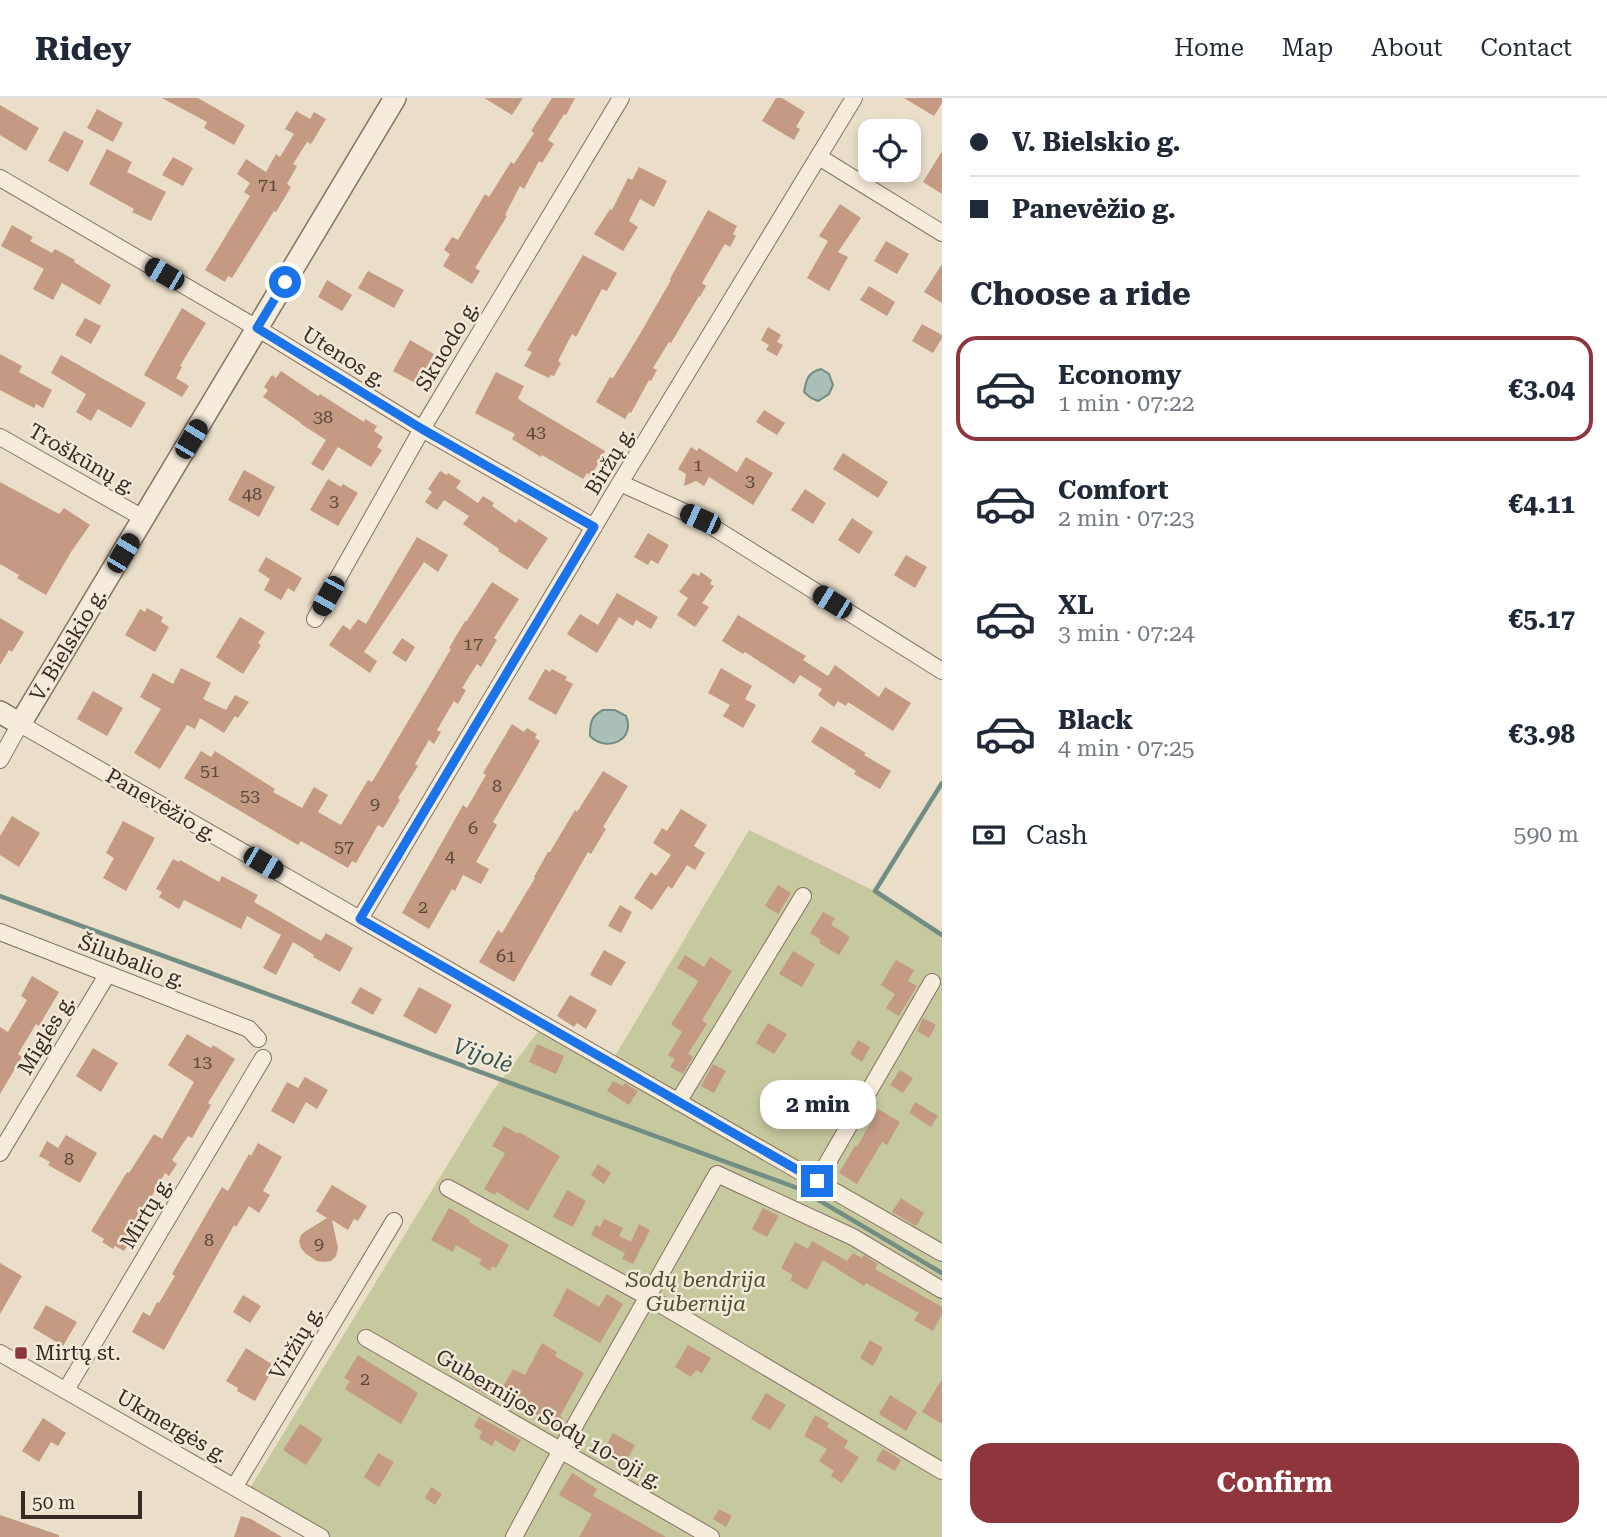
<!DOCTYPE html>
<meta charset="utf-8">
<style>
body{margin:0;font-family:"Roboto Serif",serif;background:#f2f2f3;color:#1f2937;height:100vh;display:flex;flex-direction:column;font-size:26px;white-space:nowrap}
*{box-sizing:border-box;margin:0}
p{font-size:23px;color:#747a83}
.icon{flex:none;width:38px;height:38px;fill:none;stroke:currentColor;stroke-width:2;stroke-linecap:round;stroke-linejoin:round}
.map{position:relative;flex:1;overflow:hidden}
.details{display:flex;flex-direction:column;background:#fff;width:665px}
.details>*{flex:none}
.banner{display:grid;align-content:center;height:154px;padding:0 28px;background:#fff}
.controls{position:absolute;left:858px;top:21px;display:grid;gap:14px}
.controls a{display:grid;place-items:center;width:63px;height:63px;border-radius:14px;background:#fff;box-shadow:0 4px 10px #0003;font-size:35px}
.scale{position:absolute;left:21px;bottom:18px;width:121px;box-sizing:border-box;padding-left:7px;border:4px solid #372a22;border-top:0;font-size:19px;line-height:24px;white-space:nowrap;color:#372a22;-webkit-text-stroke:5px #f2e9d8;paint-order:stroke}
.end{position:absolute;width:32px;height:32px;margin:-16px;border:9px solid #1a73e8;background:#fff;box-shadow:0 0 0 4px #fff}
.from{border-radius:50%}
.bubble{position:absolute;height:49px;border-radius:21px;background:#fff;box-shadow:0 4px 10px #0003;font-size:23px;font-weight:700;line-height:49px;text-align:center}
.car{position:absolute;width:21px;height:42px;margin:-21px -10px;border-radius:9px;box-shadow:0 0 5px 2px #0007;background:linear-gradient(#222 24%,#8ab4d8 0 40%,#222 0 76%,#8ab4d8 0 86%,#222 0)}
.banner b{display:flex;align-items:center;gap:24px;height:66px;font-size:26px}
.banner b+b{border-top:2px solid #e0e1e3}
.banner i{width:18px;height:18px;background:#1f2937}
ul{padding:0;list-style:none}
li{display:flex;align-items:center;gap:21px;height:105px;margin:0 14px 10px;padding:0 14px;border:4px solid transparent;border-radius:21px}
li div{flex:1}
li b{display:block;font-size:26px}
li em{font-style:normal;font-weight:700}
li.on{border-color:#8e363c}
li>.icon{width:63px;height:63px;stroke-width:1.5}
h2{padding:0 28px;font-size:32px;line-height:84px}
.pay{display:flex;align-items:center;gap:18px;height:77px;padding:0 28px;font-size:26px}
.pay p{margin-inline-start:auto}
.button{display:flex;gap:14px;margin-top:auto;padding:14px 28px}
.button a{flex:1;height:80px;border-radius:21px;background:#8e363c;color:#fff;font-size:28px;font-weight:700;line-height:80px;text-align:center}
header{display:flex;align-items:center;gap:42px;box-sizing:border-box;height:98px;padding:0 35px;background:#fff;border-bottom:2px solid #e0e1e3}
header strong{font-size:33px}
nav{display:flex;gap:38px;margin-inline-start:auto;font-size:24px}
main{display:flex;flex:1;min-height:0}
.map>svg:first-child{display:block}
</style>
<header>
<strong>Ridey</strong>
<nav><a>Home</a><a>Map</a><a>About</a><a>Contact</a></nav>
</header>
<main>
<div class="map">
<svg width="942" height="1439" viewBox="0 0 942 1439">
<rect width="100%" height="100%" fill="#eadec9"/>
<path fill="#c6c89e" d="M749,732l126,61 67,44v602h-621l-74,-44 245,-401 52,-68 67,39z"/>
<path fill="#a9bfb7" stroke="#718d84" stroke-width="2" d="M821,271l8,5 4,11 -4,9 -11,7 -7,-3 -7,-6c2,-12 4,-20 17,-23z
M603,612h12l11,6c10,24 -19,37 -36,20 0,-13 1,-20 13,-26z"/>
<g fill="none" stroke-linecap="round" stroke-linejoin="round">
<path stroke="#718d84" stroke-width="4.5" d="M942,685l-67,108 67,44
M0,798l800,293 142,84"/>
</g>
<path fill="#c49a83" d="M162,0h36l47,27 -11,20 -30,-17 3,-6z
M484,0h39l-11,17z
M552,0h23l-9,17 -2,-1 -16,26 6,4 -12,19 -3,-2 -15,28 -4,-3 -15,29 2,1 -32,52 5,3 -8,13 -29,-18 7,-12 -6,-4 8,-13 6,3 27,-46 4,3 22,-35 3,2 20,-31 -3,-2z
M776,0h6l23,14 -9,15 4,2 -6,11 -32,-19z
M904,0h38v5l-8,13z
M0,7l39,23 -13,23 -26,-16z
M97,11l26,14 -10,19 -26,-14z
M296,13l14,8 4,-7 12,7 -15,25 -4,-2 -14,22 4,2 -10,18 4,3 -15,25 -2,-1 -42,67 -4,-2 -3,6 -20,-12 45,-74 -6,-4 6,-9 -13,-9 9,-15 20,13 10,-18 4,3 14,-23 -9,-5z
M64,33l20,10 -16,31 -20,-11z
M107,51l25,13 -5,10 39,20 -15,29 -19,-9 2,-3 -45,-25z
M942,53v43l-19,-12z
M173,59l20,11 -10,18 -21,-11z
M639,69l28,14 -13,26 -14,-8 -11,22 9,6 -15,24 -29,-17 16,-25 2,1 16,-32 4,2z
M840,106l21,14 -23,34 10,5 -19,34 -22,-13 21,-37 -9,-5z
M708,112l29,16 -4,8 3,2 -6,11 -5,-3 -5,8 -18,31 4,3 -6,11 -1,-1 -28,47 -2,-1 -16,26 4,2 -6,11 -2,-1 -18,33 -2,-1 -4,7 -29,-17 14,-25 3,1 24,-39 34,-59 -1,-1z
M12,127l21,12 -3,4 22,12 3,-4 20,11 -1,2 37,23 -11,20 -38,-22 -9,17 -20,-11 11,-20 -43,-23z
M886,143l23,13 -12,20 -23,-13z
M583,157l34,18 -10,18 -5,-2 -26,48 -4,-3 -14,27 3,2 -7,13 -3,-1 -2,3 -25,-12 8,-14 -5,-2z
M942,166v39l-18,-11z
M368,173l36,19 -10,18 -36,-20z
M327,182l25,15 -10,16 -24,-14z
M869,188l26,16 -8,14 -27,-16z
M182,210l24,15 -26,43 2,1 -6,11 13,8 -7,11 -38,-22z
M85,220l16,8 -10,18 -16,-9z
M922,226l20,11v3l-9,15 -21,-12z
M768,229l13,8 -4,7 6,3 -6,11 -11,-6 3,-5 -8,-5z
M410,242l24,14 -17,30 -24,-13z
M0,256l22,12 -3,6 33,18 -9,18 -7,-4 -2,4 -34,-18z
M61,257l85,48 -15,25 -33,-19 -7,12 -15,-9 10,-18 -35,-21z
M281,273l37,25 2,-2 44,28 1,-3 12,7 -3,5 9,6 -6,10 5,3 -11,17 -33,-20 -15,24 -12,-7 15,-24 -25,-16v-1l-38,-26 5,-7 -4,-3 8,-12 4,3z
M496,274l28,14 -6,12 3,3 84,50 -14,25 -4,-3 -4,6 -41,-24 -1,2 -29,-18 3,-5 -40,-21z
M764,312l21,13 -8,12 -21,-13z
M691,349l6,4 2,-3 38,24 9,-15 27,16 -20,32 -44,-28 -5,9 -8,-5 -12,5 2,-12 -8,-5z
M843,355l45,29 -10,16 -45,-29z
M244,372l31,17 -16,30 -31,-17z
M440,373l7,4 1,-2 13,8 -5,7 22,15 5,-7 11,7 -2,3 24,17 3,-4 29,19 -21,32 -29,-19 1,-2 -36,-25 6,-8 -25,-16 -7,10 -12,-8 7,-10 -4,-3z
M328,381l13,8 2,-3 15,9 -20,33 -28,-16z
M0,384l59,32 5,-6 26,17 -19,27 -25,43 -29,-17 2,-3 -19,-11z
M805,391l21,14 -13,21 -22,-14z
M852,420l21,14 -14,22 -21,-14z
M648,435l21,12 -11,19 -7,-4 -3,5 -14,-8z
M417,439l31,18 -10,17 -14,-10 -60,90 13,9 -7,12 -41,-28 14,-20 7,5 8,-11 8,5z
M906,457l21,12 -12,21 -21,-13z
M266,459l36,21 -8,14 -6,-4 -7,12 -17,-10 6,-11 -12,-8z
M701,474l11,8 -2,4 4,2 -12,17 7,4 -14,20 -18,-12 11,-17 -9,-6 14,-19 6,3z
M492,484l27,17 -25,39 3,2 -16,27 -4,-3 -15,24 4,2 -8,14 -4,-3 -17,29 4,2 -7,12 -5,-4 -14,24 3,2 -20,32 2,2 -17,28 -5,-3 -22,38 -4,-2 -4,7 -47,-27 -3,4 -114,-67 17,-27 10,6 4,-6 60,38 -2,3 29,16 12,-21 14,8 -10,17 23,13 27,-45 4,2 79,-133 -2,-1 16,-27 1,1z
M617,495l41,24 -7,12 -15,-9 -3,6 -14,-9 -22,36 -30,-19 13,-20 18,11z
M147,510l16,9 -2,5 8,5 -14,25 -30,-17 15,-26 5,3z
M738,517l68,41 -3,4 25,16 7,-11 44,32 6,-10 26,16 -18,28 -45,-29 -2,4 -8,-5 -4,6 -16,-12 4,-6 -22,-14 -6,9 -49,-32 -2,2 -21,-13z
M240,519l25,15 -7,11 3,2 -18,29 -27,-17z
M0,520l24,14 -12,20 -3,-2 -9,15z
M402,540l13,9 -9,15 -14,-9z
M181,570l30,15 -8,16 23,11 9,-15 14,7 -11,16 -3,-2 -11,17 -24,-15 -5,11 -8,-4 -27,44 -26,-16 27,-44 -21,-12 13,-24 20,11z
M721,570l31,18 -7,13 11,6 -13,23 -20,-12 7,-11 -22,-12z
M545,571l5,3 2,-3 15,8 -2,3 8,4 -17,31 -28,-16z
M93,593l30,17 -16,28 -30,-17z
M512,626l12,8 3,-4 10,6 -2,4 5,3 -47,81 4,3 -21,37 13,7 -8,15 -18,-9 -8,16 -3,-2 -23,40 -27,-16 61,-108 4,3 19,-33 -3,-2z
M821,628l45,27 -2,2 27,16 -11,18 -26,-15 2,-3 -45,-29z
M603,673l25,15 -25,41 3,2 -15,25 -3,-2 -74,130 -35,-20 19,-32 4,3 33,-55 -1,-1 14,-25h2l25,-42 2,2z
M681,711l26,16 -13,21 11,7 -10,17 -8,-5 -15,24 -4,-3 -16,24 -18,-12 17,-26 5,4 15,-21 -18,-12 9,-15 5,3z
M12,718l28,17 -21,34 -19,-12v-19z
M123,723l32,17 -29,53 -23,-13 11,-20 -8,-5z
M173,761l6,3 1,-2 39,22 3,-6 36,19 -4,7 67,39 5,-8 27,15 -13,24 -27,-15 1,-2 -21,-13 -17,33 -13,-7 18,-33 -34,-19 -6,13 -57,-29 -5,9 -20,-12 3,-5 -6,-3z
M778,787l13,8 -13,21 -13,-8z
M620,807l12,7 -11,21 -13,-7z
M823,814l12,6 -4,7 19,12 -11,18 -20,-12 2,-3 -11,-7z
M604,852l22,12 -15,24 -21,-11z
M793,853l22,13 -13,23 -23,-13z
M685,857l19,12 6,-10 22,14 -30,49 5,4 -19,30 5,3 -10,17 -13,-7 5,-8 -7,-4 14,-23 -11,-8 27,-42 -1,-2 -20,-12z
M896,862l18,10 -6,11 9,5 -18,30 -13,-8 9,-14 -14,-9z
M32,878l27,16 -20,34 -3,-2 -18,30 4,3 -22,37v-67l8,5 19,-32 -6,-4z
M360,889l22,12 -9,16 -22,-12z
M419,889l33,18 -16,29 -33,-18z
M570,897l27,15 -11,19 -9,-6 -3,4 -17,-11z
M923,920l13,7 -7,13 -12,-7z
M768,925l19,11 -13,20 -18,-11z
M187,936l24,14 2,-3 22,14 -27,44 3,2 -19,33 -4,-2 -16,24 5,4 -8,12 -4,-3 -33,57 4,2 -12,19 -9,-5 -2,3 -11,-7 2,-3 -13,-8 36,-59 2,1 25,-39 8,5 32,-57 -26,-17z
M858,942l12,7 -8,15 -12,-8z
M537,946l27,12 -8,18 -27,-12z
M93,950l25,15 -17,29 -25,-16z
M713,966l13,7 -12,22 -13,-7z
M900,972l13,8 -10,15 -13,-8z
M305,979l23,13 -11,19 -11,-7 -12,22 -23,-13 16,-29 11,6z
M613,983l10,5 2,-3 13,8 -9,14 -22,-14z
M915,1004l23,14 -7,11 -22,-14z
M878,1011l22,13 -13,23 -5,-3 -25,42 -18,-11 16,-27 2,1z
M504,1028l14,8 1,-2 41,24 -32,55 -31,-19 -2,3 -11,-6 21,-36 -13,-7z
M66,1037l31,18 -17,30 -32,-18 2,-3 -11,-6 8,-15 11,7z
M258,1045l24,14 -19,34 7,4 -11,18 -10,-7 -13,21 -2,-2 -70,125 -32,-18 11,-20 7,4 7,-14 2,1 16,-27 -3,-2 50,-87 6,4 21,-37 2,2z
M598,1066l13,9 -7,11 -13,-9z
M332,1087l35,21 -9,15 -4,-2 -6,11 -16,-10 6,28 -2,8 -5,5 -8,1 -6,-1 -11,-7 -5,-6 -2,-7 2,-6 5,-4 21,-13 -11,-7z
M567,1092l19,11 -13,26 -20,-10z
M901,1100l23,15 -8,13 -24,-14z
M449,1110l21,12 -1,2 40,23 -13,23 -4,-2 -2,5 -11,-7 3,-4 -26,-15 -3,7 -22,-12z
M763,1110l16,8 -12,21 -15,-8z
M604,1121l19,9 -4,8 12,6 8,-18 11,6 -17,34 -11,-5 3,-6 -34,-18 5,-10 4,2z
M812,1143l35,20 6,-8 9,5 2,-3 14,9 -3,5 67,38v7l-9,17 -19,-11 5,-7 -53,-30 -2,3 -41,-26 -16,30 -17,-10 3,-5 -12,-7 14,-26 13,7z
M0,1165l22,13 -22,38z
M567,1190l32,19 8,-13 16,10 -23,39 -47,-27z
M243,1197l18,11 -11,17 -17,-11z
M46,1207l31,17 -14,24 -30,-18z
M870,1242l13,8 -10,18 -13,-8z
M542,1245l15,9 -2,4 29,17 -24,43 3,2 -9,13 -11,-7 3,-4 -47,-27 14,-24 12,6z
M688,1247l23,13 -9,15 -6,-3 -5,7 -16,-10z
M246,1250l29,18 -20,35 -18,-10 1,-3 -12,-7z
M358,1257l60,38 -17,31 -56,-35 5,-8 -6,-3z
M479,1277l15,9 -7,11 -15,-8z
M942,1281v45l-20,-12z
M766,1295l20,12 -16,25 -19,-11z
M890,1297l27,17 -11,19 -27,-17z
M815,1317l14,8 -2,4 21,14 -4,7 15,9 -17,26 -11,-7 3,-5 -15,-10 8,-12 -23,-13z
M479,1319l42,23 -7,12 -19,-12 -3,6 -13,-8 3,-6 -8,-6z
M43,1320l23,15 -8,13 -7,-4 -12,20 -17,-11z
M300,1326l23,15 -17,26 -23,-15z
M613,1335l22,12 -11,20 -22,-12z
M883,1351l18,11 -6,11 -19,-11z
M378,1355l16,9 -15,25 -15,-10z
M572,1375l25,16 -4,7 73,41h-87l13,-23 -33,-19z
M431,1389l11,7 -7,11 -10,-7z
M719,1411l13,7 -6,11 -13,-8z
M0,1417l59,20v2h-59z
M241,1418l10,3 31,18h-48z"/>
<g fill="none" stroke-linecap="round" stroke-linejoin="round">
<defs>
<path id="minor" d="M819,59l123,76
M0,80l257,150 165,101 172,98
M0,339l143,81
M620,385l80,36 242,152
M315,521l107,-190 199,-331
M0,662l20,-36 922,529
M360,821l260,-436 234,-385
M0,834l249,97 9,10
M678,1004l125,-206
M0,1055l107,-178
M817,1083l115,-199
M448,1090l200,109 294,174
M366,1240l345,199
M0,1255l321,184
M66,1292l197,-332
M235,1388l159,-265
M514,1439l47,-87 156,-276 136,63 89,53"/>
<path id="tertiary" d="M0,614l20,12 375,-626"/>
</defs>
<use href="#minor" stroke="#857160" stroke-width="18"/>
<use href="#tertiary" stroke="#857160" stroke-width="24"/>
<use href="#minor" stroke="#f6ecdc" stroke-width="16"/>
<use href="#tertiary" stroke="#f6ecdc" stroke-width="21"/>
</g>
<g fill="none" stroke-linecap="round" stroke-linejoin="round">
<path stroke="#1a73e8" stroke-width="9" d="M285,184l-28,46 165,101 172,98 -234,392 457,262"/>
</g>
<rect fill="#8e363c" stroke="#f2e9d8" stroke-width="2.5" x="14" y="1248" width="14" height="14" rx="3.5"/>
<g text-anchor="middle" stroke-width="5" stroke-linejoin="round" paint-order="stroke">
<g font-size="18" fill="#5a463a">
<text x="268" y="93">71</text>
<text x="323" y="325">38</text>
<text x="536" y="340">43</text>
<text x="698" y="373">1</text>
<text x="750" y="389">3</text>
<text x="252" y="402">48</text>
<text x="334" y="409">3</text>
<text x="473" y="552">17</text>
<text x="210" y="679">51</text>
<text x="497" y="694">8</text>
<text x="250" y="704">53</text>
<text x="375" y="712">9</text>
<text x="473" y="736">6</text>
<text x="344" y="755">57</text>
<text x="450" y="764">4</text>
<text x="423" y="815">2</text>
<text x="506" y="864">61</text>
<text x="202" y="970">13</text>
<text x="69" y="1067">8</text>
<text x="209" y="1148">8</text>
<text x="319" y="1152">9</text>
<text x="365" y="1287">2</text>
</g>
<g font-size="21" fill="#372a22" stroke="#f2e9d8">
<text transform="translate(447 248) rotate(-59)" y="7">Skuodo g.</text>
<text transform="translate(344 259) rotate(32)" y="7">Utenos g.</text>
<text transform="translate(82 361) rotate(30)" y="7">Troškūnų g.</text>
<text transform="translate(610 363) rotate(-59)" y="7">Biržų g.</text>
<text transform="translate(68 547) rotate(-59)" y="7">V. Bielskio g.</text>
<text transform="translate(161 707) rotate(30)" y="7">Panevėžio g.</text>
<text transform="translate(132 863) rotate(21)" y="7">Šilubalio g.</text>
<text transform="translate(46 937) rotate(-59)" y="7">Miglės g.</text>
<text transform="translate(146 1115) rotate(-59)" y="7">Mirtų g.</text>
<text transform="translate(296 1245) rotate(-59)" y="7">Viržių g.</text>
<text transform="translate(549 1321) rotate(30)" y="7">Gubernijos Sodų 10-oji g.</text>
<text transform="translate(172 1328) rotate(30)" y="7">Ukmergės g.</text>
</g>
<g font-size="21" font-style="italic" fill="#4a512a" stroke="#f2e9d8">
<text x="696" y="1189">Sodų bendrija<tspan x="696" dy="24">Gubernija</tspan></text>
</g>
<g font-size="21" fill="#372a22" stroke="#f2e9d8" text-anchor="start">
<text x="35" y="1262">Mirtų st.</text>
</g>
<g font-size="23" font-style="italic" fill="#325550" stroke="#f2e9d8">
<text transform="translate(483 957) rotate(20)" y="8">Vijolė</text>
</g>
</g>
</svg>
<div class="controls">
<a><svg class="icon" aria-label="locate" viewBox="0 0 24 24"><circle cx="12" cy="12" r="6"/><path d="M12 2v4M12 18v4M2 12h4M18 12h4"/></svg></a>
</div>
<div class="scale">50 m</div>
<i class="end from" style="left:285px;top:184px"></i>
<i class="end" style="left:817px;top:1083px"></i>
<div class="bubble" style="left:760px;top:982px;width:116px">2 min</div>
<i class="car" style="left:164px;top:176px;rotate:300deg"></i>
<i class="car" style="left:191px;top:341px;rotate:31deg"></i>
<i class="car" style="left:700px;top:421px;rotate:294deg"></i>
<i class="car" style="left:123px;top:455px;rotate:31deg"></i>
<i class="car" style="left:328px;top:498px;rotate:209deg"></i>
<i class="car" style="left:832px;top:504px;rotate:302deg"></i>
<i class="car" style="left:263px;top:765px;rotate:120deg"></i>
</div>
<section class="details">
<div class="banner">
<b><i class="from"></i>V. Bielskio g.</b>
<b><i></i>Panevėžio g.</b>
</div>
<h2>Choose a ride</h2>
<ul>
<li class="on"><svg class="icon" aria-label="car" viewBox="0 0 24 24"><path d="M5 17H2v-5l4-1 3-4h7l3 4 3 1v5h-3M9 17h6M6 11h13"/><circle cx="7" cy="17" r="2"/><circle cx="17" cy="17" r="2"/></svg><div><b>Economy</b><p>1 min · 07:22</p></div><em>€3.04</em></li>
<li><svg class="icon" aria-label="car" viewBox="0 0 24 24"><path d="M5 17H2v-5l4-1 3-4h7l3 4 3 1v5h-3M9 17h6M6 11h13"/><circle cx="7" cy="17" r="2"/><circle cx="17" cy="17" r="2"/></svg><div><b>Comfort</b><p>2 min · 07:23</p></div><em>€4.11</em></li>
<li><svg class="icon" aria-label="car" viewBox="0 0 24 24"><path d="M5 17H2v-5l4-1 3-4h7l3 4 3 1v5h-3M9 17h6M6 11h13"/><circle cx="7" cy="17" r="2"/><circle cx="17" cy="17" r="2"/></svg><div><b>XL</b><p>3 min · 07:24</p></div><em>€5.17</em></li>
<li><svg class="icon" aria-label="car" viewBox="0 0 24 24"><path d="M5 17H2v-5l4-1 3-4h7l3 4 3 1v5h-3M9 17h6M6 11h13"/><circle cx="7" cy="17" r="2"/><circle cx="17" cy="17" r="2"/></svg><div><b>Black</b><p>4 min · 07:25</p></div><em>€3.98</em></li>
</ul>
<div class="pay"><svg class="icon" aria-label="cash" viewBox="0 0 24 24"><path d="M3 7h18v10H3z"/><circle cx="12" cy="12" r="2"/></svg>Cash<p>590 m</p></div>
<div class="button"><a>Confirm</a></div>
</section>
</main>
